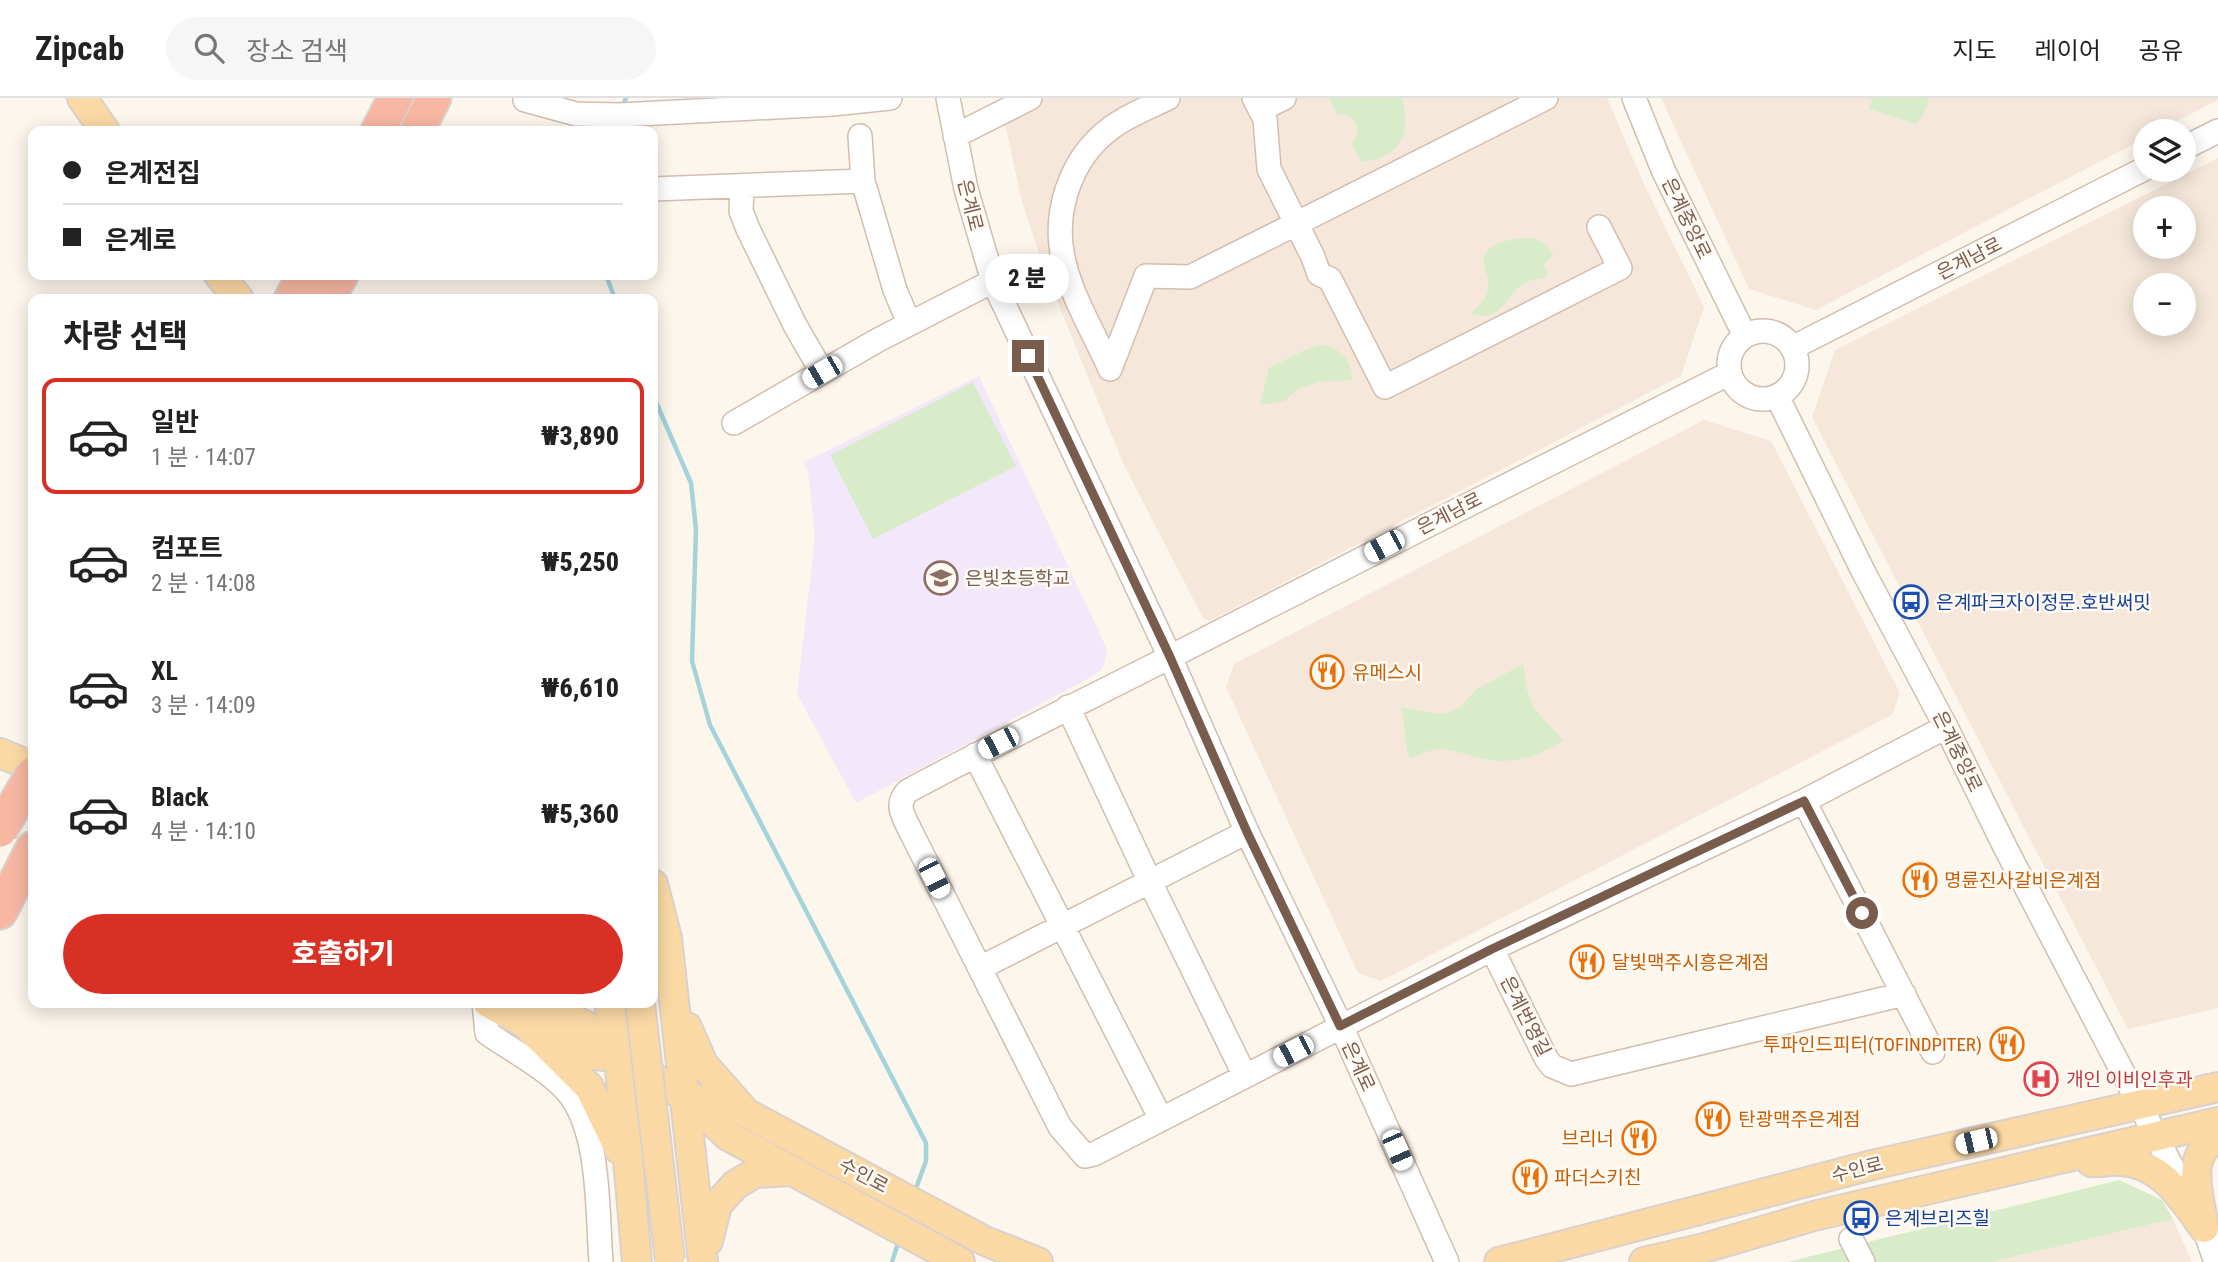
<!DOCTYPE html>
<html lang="ko">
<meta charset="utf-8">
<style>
body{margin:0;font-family:"Roboto Condensed","Noto Sans KR",sans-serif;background:#f6f6f6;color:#222;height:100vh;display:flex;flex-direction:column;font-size:26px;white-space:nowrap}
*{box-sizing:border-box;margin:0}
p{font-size:23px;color:#767676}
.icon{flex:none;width:38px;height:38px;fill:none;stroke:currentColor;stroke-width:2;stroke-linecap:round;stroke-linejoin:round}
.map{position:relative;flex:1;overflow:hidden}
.drawer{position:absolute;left:28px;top:196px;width:630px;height:714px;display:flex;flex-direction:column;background:#fff;border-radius:14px;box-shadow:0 4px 18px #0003}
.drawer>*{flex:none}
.guide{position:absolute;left:28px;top:28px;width:630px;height:154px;border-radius:14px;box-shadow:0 4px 18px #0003;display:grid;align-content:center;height:154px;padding:0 35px;background:#fff}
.controls{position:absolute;left:2133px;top:21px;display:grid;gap:14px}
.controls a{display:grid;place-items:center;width:63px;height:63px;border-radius:50%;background:#fff;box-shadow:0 4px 18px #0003;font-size:35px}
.end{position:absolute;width:32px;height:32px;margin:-16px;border:9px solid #7a5c4d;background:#fff;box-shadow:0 0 0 4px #fff}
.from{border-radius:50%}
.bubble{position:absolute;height:49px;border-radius:24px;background:#fff;box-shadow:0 4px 18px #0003;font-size:23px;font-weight:800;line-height:49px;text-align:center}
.car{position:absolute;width:21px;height:42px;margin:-21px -10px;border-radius:9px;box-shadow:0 0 5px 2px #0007;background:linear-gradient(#fff 24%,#345 0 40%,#fff 0 76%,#345 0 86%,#fff 0)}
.guide b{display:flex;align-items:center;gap:24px;height:66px;font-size:26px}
.guide b+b{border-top:2px solid #e0e0e0}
.guide i{width:18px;height:18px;background:#222}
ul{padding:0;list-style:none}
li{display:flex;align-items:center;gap:21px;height:116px;margin:0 14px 10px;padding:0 21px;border:4px solid transparent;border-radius:14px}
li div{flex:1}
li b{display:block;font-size:26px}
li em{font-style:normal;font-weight:800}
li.active{border-color:#d93025}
li>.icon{width:63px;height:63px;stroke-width:1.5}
h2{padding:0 35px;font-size:32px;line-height:84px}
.button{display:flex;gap:14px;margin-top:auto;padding:14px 35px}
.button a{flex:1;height:80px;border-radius:42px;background:#d93025;color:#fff;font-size:28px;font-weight:800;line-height:80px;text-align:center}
header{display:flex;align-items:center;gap:42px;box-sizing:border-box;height:98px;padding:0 35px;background:#fff;border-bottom:2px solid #e0e0e0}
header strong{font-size:33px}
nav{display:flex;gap:38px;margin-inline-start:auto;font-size:24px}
.search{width:490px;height:63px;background:#f6f6f6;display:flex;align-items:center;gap:18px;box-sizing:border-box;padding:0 24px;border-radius:38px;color:#767676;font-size:26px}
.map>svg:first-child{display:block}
</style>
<header>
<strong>Zipcab</strong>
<div class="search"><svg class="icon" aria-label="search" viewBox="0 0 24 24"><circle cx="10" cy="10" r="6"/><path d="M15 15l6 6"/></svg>장소 검색</div>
<nav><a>지도</a><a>레이어</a><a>공유</a></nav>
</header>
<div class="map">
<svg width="2218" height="1164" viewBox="0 0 2218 1164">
<rect width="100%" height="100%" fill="#fdf6ec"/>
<path fill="#f5e8da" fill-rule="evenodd" d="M1046,0h561l36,84 61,125 -23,69 -471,245 -7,-3 -80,-155 -78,-192 -23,-69 -18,-83z
M1661,0h557v2l-60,31h-12l-1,7 -329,172 -67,-21z
M2218,60v850l-90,21 -316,-612 23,-67zM2184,110v39h-38v-39zM2146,187h38v39h-38z
M1704,322l67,21 129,252 -8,22 -511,266 -23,-8 -132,-286 8,-23z
M2173,1121l19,43h-200z"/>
<path fill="#f3e8fa" d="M979,278l128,273 -2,12 -3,8 -11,8 -235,126 -59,-109 18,-157 -7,-66 -4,-9z"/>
<path fill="#d8ecc9" d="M1329,0h73c10,35 -2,61 -41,64l-9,-19c11,-14 3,-29 -15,-29z
M1866,0h62c0,10 -5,18 -12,26l-47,-15 3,-9z
M1533,140l13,6 8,12 -6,3 -4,6 4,10c-8,6 -18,3 -27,10 -19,15 -17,37 -51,29 11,-8 19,-19 18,-33 0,-6 -4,-11 -4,-17 -2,-24 33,-26 49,-26z
M1320,247c19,1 33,16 32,35l-32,2 -22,7 -14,12 -24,4 9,-37 38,-19z
M973,284l43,84 -143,73 -43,-84z
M1523,566l3,23 7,20 30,33c-23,16 -49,25 -78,19 -35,-7 -39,-18 -75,0 -7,-16 -3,-35 -10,-52l39,7 14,-3 7,-4 17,-18z
M2119,1082l43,20 11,19 -181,43h-205z"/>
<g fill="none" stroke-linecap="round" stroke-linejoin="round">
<path stroke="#a5d3da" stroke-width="4.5" d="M622,10l4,-10
M606,177l9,24
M653,297l38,88 5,46 -4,132 18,64 216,418v18l-11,30
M892,1164l7,-22"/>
<defs>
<path id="minor" d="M948,0l18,91 27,92 177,376 77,175 94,194 106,236
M1254,0l11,21 4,50 44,88 6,17 11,5 55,108 235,-119 -21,-41
M1634,0l30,74 81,164
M525,2l51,14 43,1 213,-11 58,-6
M1260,12l24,-12
M860,38l3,45 32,109 14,33
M955,38l75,-38
M2184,50l34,-17
M742,88l-1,25 7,18 47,96 27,47
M653,91l210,-8
M1729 267a34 34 0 1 1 68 0a34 34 0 1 1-68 0Z
M1792,250l354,-180
M1110,271l36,-93 44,1 356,-179
M1110,271c-15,-34 -36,-68 -45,-103 -14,-50 4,-107 46,-138 17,-13 39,-21 57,-30
M1730,275c-187,93 -372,188 -558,283 -88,45 -177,88 -264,135 -14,14 -4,26 3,41l149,295 25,29 9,-2 398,-205 312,-148 142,-74
M1777,298l86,175 83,156 59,120 199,381 12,34
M734,325l144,-83 115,-59
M1068,609l82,175 95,194
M975,657l186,364
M1804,703l129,251
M1492,851l54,109 6,8 19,8 333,-80
M980,870l267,-136
M484,905l3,30c26,18 57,34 79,57 35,39 31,122 35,172
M1851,1141l12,23"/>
<path id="major" d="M82,0l23,33
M219,177l20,24
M0,655l33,14
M653,786l14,54 36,324
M488,905l94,51 37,3
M536,905l49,22 34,32 67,40 41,8 19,8 239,128 53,21
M609,905l10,54 18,205
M526,926l63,63 30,62
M687,929l16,37 43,49
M686,999l42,39 232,126
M2091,1064c9,1 19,-2 28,-1 42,1 63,37 85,67
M2203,1124c-5,-32 -18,-66 15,-86
M708,1143l9,-36 18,-20 20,-12 37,-2
M1499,1164l373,-97 346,-78
M1644,1164l60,-14 110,-32 404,-94"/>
<path id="highway" d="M378,33l17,-33
M417,33l17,-33
M291,201l13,-24
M328,201l13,-24
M0,814l33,-64"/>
</defs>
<use href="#minor" stroke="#d1beb0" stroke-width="26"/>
<use href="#major" stroke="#dad1cd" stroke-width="32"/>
<use href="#highway" stroke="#dad1cd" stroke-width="37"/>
<use href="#minor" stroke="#fff" stroke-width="23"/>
<use href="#major" stroke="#fbd9a5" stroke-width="28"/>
<use href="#highway" stroke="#f7b7a3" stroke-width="33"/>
<defs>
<path id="major-bridge" d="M640,905l30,257"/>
<path id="highway-bridge" d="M0,732l33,-56"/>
</defs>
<use href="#major-bridge" stroke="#dad1cd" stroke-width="32" stroke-linecap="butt"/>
<use href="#highway-bridge" stroke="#dad1cd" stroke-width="37" stroke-linecap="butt"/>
<use href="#major-bridge" stroke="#fbd9a5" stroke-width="28"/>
<use href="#highway-bridge" stroke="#f7b7a3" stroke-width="33"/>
</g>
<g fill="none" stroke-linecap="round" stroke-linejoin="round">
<path stroke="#7a5c4d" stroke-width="9" d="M1028,258l142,301 77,175 93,194 152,-77 312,-148 58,112"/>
</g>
<defs>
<symbol id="school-ring" viewBox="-11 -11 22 22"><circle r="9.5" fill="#fffaf3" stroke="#8d6e63" stroke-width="1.5"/><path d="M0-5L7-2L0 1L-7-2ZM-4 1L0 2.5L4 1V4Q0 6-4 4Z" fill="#8d6e63"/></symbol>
<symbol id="bus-ring" viewBox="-11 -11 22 22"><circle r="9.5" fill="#fffaf3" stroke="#1a4fb4" stroke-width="1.5"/><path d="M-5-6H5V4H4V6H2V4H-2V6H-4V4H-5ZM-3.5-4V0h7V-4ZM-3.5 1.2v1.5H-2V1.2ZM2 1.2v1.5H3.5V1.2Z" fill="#1a4fb4"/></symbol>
<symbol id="restaurant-ring" viewBox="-11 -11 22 22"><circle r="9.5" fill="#fffaf3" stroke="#e8710a" stroke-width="1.5"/><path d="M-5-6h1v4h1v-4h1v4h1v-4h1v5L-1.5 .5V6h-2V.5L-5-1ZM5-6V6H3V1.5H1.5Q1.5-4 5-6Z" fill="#e8710a"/></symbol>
<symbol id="hospital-ring" viewBox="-11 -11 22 22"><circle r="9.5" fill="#fffaf3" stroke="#e0444e" stroke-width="1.5"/><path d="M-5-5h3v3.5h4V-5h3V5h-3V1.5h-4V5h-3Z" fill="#e0444e"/></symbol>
</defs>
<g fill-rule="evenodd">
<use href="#school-ring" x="922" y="461" width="38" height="38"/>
<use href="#bus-ring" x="1892" y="485" width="38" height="38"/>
<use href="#restaurant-ring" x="1308" y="555" width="38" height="38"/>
<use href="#restaurant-ring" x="1901" y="763" width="38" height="38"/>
<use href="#restaurant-ring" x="1568" y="845" width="38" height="38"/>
<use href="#restaurant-ring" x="1988" y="927" width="38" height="38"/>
<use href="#hospital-ring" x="2022" y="962" width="38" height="38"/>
<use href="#restaurant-ring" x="1694" y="1002" width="38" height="38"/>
<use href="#restaurant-ring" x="1620" y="1021" width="38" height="38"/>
<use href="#restaurant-ring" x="1511" y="1060" width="38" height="38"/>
<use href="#bus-ring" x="1842" y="1101" width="38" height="38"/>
</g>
<g text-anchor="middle" stroke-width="5" stroke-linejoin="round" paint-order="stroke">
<g font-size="19" fill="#7a5c4d" stroke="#fffaf3">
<text transform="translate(971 107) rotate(76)" y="7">은계로</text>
<text transform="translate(1687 120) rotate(64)" y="7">은계중앙로</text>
<text transform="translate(1969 160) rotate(-27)" y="7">은계남로</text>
<text transform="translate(1449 415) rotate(-27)" y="7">은계남로</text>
<text transform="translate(1958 653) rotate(64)" y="7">은계중앙로</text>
<text transform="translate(1526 918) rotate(63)" y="7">은계번영길</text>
<text transform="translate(1359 968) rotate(65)" y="7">은계로</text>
<text transform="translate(1857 1071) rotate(-14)" y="7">수인로</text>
<text transform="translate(864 1077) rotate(28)" y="7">수인로</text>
</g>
<g font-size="19" fill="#785e54" stroke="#fffaf3" text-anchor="start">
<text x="965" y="487">은빛초등학교</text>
</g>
<g font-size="19" fill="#164399" stroke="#fffaf3" text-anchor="start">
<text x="1936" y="511">은계파크자이정문.호반써밋</text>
<text x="1885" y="1127">은계브리즈힐</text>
</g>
<g font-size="19" fill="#c56008" stroke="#fffaf3" text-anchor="start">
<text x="1352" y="581">유메스시</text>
<text x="1944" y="789">명륜진사갈비은계점</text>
<text x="1612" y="871">달빛맥주시흥은계점</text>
<text x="1982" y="953" text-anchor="end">투파인드피터(TOFINDPITER)</text>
<text x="1738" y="1028">탄광맥주은계점</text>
<text x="1614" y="1047" text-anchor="end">브리너</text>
<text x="1554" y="1086">파더스키친</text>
</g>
<g font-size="19" fill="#be3a42" stroke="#fffaf3" text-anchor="start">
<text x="2066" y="988">개인 이비인후과</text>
</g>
</g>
</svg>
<div class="controls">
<a><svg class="icon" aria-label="layers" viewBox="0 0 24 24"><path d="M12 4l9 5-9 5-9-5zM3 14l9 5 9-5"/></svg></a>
<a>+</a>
<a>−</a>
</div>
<i class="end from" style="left:1862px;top:815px"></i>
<i class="end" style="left:1028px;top:258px"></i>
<div class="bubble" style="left:985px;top:156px;width:84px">2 분</div>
<i class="car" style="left:822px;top:274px;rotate:240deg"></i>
<i class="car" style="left:1384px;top:448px;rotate:242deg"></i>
<i class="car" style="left:998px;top:645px;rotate:243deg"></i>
<i class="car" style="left:934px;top:780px;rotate:153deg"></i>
<i class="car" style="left:1293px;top:953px;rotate:243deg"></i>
<i class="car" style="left:1976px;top:1043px;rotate:257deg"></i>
<i class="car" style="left:1397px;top:1052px;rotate:156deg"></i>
<div class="guide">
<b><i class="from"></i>은계전집</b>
<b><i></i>은계로</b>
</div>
<section class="drawer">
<h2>차량 선택</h2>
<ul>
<li class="active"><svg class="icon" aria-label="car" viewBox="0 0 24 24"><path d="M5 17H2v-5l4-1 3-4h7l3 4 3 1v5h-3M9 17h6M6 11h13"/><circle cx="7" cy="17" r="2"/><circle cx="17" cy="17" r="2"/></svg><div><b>일반</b><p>1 분 · 14:07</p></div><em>₩3,890</em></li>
<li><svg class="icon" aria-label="car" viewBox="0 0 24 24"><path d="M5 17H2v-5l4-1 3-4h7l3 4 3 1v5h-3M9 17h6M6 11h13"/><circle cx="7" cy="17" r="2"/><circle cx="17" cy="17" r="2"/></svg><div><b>컴포트</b><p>2 분 · 14:08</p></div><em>₩5,250</em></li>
<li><svg class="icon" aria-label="car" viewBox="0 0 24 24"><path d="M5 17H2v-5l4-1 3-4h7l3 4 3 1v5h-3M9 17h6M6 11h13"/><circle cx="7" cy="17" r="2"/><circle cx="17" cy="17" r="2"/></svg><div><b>XL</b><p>3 분 · 14:09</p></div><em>₩6,610</em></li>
<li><svg class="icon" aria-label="car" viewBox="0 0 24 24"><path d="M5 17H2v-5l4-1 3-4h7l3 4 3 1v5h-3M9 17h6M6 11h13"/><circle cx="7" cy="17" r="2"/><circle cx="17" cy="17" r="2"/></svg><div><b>Black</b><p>4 분 · 14:10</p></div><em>₩5,360</em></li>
</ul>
<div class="button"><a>호출하기</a></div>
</section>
</div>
